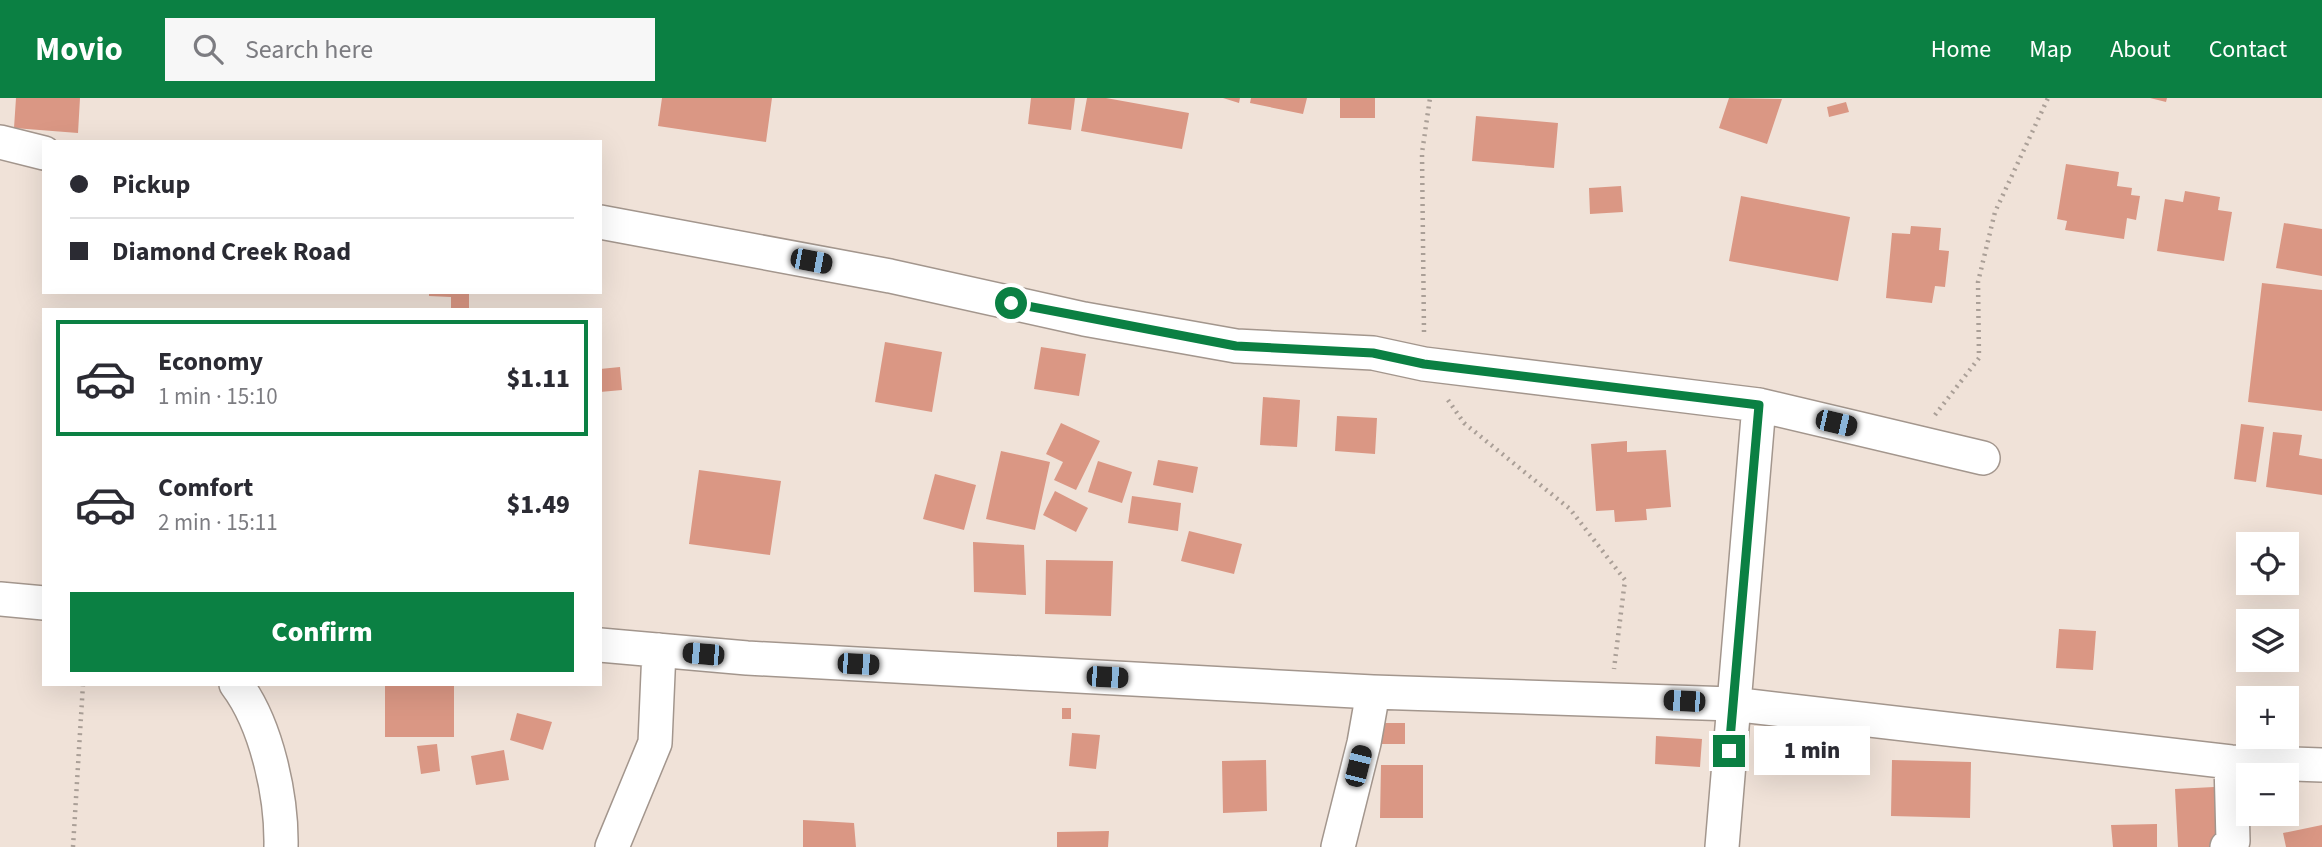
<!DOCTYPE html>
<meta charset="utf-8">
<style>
body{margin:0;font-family:"Source Sans 3",sans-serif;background:#f7f7f7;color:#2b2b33;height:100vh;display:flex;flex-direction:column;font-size:26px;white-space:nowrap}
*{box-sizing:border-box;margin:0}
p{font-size:23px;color:#7c7c81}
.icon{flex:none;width:38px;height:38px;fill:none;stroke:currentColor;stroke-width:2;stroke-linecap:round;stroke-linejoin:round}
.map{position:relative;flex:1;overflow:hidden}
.sheet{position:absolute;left:42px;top:210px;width:560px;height:378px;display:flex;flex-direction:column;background:#fff;border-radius:0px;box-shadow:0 7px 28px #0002}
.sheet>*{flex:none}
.banner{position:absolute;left:42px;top:42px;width:560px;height:154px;border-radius:0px;box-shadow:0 7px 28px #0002;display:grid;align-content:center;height:154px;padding:0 28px;background:#fff}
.buttons{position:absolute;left:2236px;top:434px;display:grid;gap:14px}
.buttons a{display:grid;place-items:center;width:63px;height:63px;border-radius:0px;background:#fff;box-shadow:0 7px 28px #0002;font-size:35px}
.end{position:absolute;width:32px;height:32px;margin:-16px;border:9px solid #0b8043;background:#fff;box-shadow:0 0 0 4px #fff}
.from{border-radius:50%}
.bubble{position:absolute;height:49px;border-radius:0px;background:#fff;box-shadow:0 7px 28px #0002;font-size:23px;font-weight:800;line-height:49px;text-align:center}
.car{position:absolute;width:21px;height:42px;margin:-21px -10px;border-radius:9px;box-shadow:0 0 5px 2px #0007;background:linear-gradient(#222 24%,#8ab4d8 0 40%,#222 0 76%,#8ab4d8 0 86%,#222 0)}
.banner b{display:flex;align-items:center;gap:24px;height:66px;font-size:26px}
.banner b+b{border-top:2px solid #e1e1e2}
.banner i{width:18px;height:18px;background:#2b2b33}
ul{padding:12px 0 0;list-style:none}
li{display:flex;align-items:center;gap:21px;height:116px;margin:0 14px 10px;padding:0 14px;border:4px solid transparent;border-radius:0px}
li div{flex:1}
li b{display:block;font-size:26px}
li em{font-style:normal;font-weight:800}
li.selected{border-color:#0b8043}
li>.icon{width:63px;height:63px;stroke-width:1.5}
.primary-button{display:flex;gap:14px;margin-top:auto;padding:14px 28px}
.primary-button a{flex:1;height:80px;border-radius:0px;background:#0b8043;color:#fff;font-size:28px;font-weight:800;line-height:80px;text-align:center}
header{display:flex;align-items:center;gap:42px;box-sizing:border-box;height:98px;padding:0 35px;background:#0b8043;color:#fff}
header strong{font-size:33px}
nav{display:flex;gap:38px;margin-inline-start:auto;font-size:24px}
.search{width:490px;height:63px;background:#f7f7f7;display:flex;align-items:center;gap:18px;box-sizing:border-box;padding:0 24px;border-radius:0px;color:#7c7c81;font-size:26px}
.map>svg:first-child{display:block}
</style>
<header>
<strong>Movio</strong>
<div class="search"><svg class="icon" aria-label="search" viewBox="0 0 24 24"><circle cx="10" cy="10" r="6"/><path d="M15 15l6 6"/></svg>Search here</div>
<nav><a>Home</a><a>Map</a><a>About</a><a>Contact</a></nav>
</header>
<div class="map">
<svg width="2322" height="749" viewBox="0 0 2322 749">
<rect width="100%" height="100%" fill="#f0e2d8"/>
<path fill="#da9784" d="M16,0h64l-2,35 -64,-5z
M662,0h110l-6,44 -108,-16z
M1031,0h44l-4,32 -43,-6z
M1087,0h19l83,15 -7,36 -101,-18z
M1223,0h17l-1,5z
M1251,0h56l-4,16 -53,-11z
M1340,0h35v20h-35z
M1729,0l53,1 -15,45 -48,-16z
M2150,0h17l-1,4z
M1846,4l3,10 -20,5 -2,-10z
M1476,18l82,7 -4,45 -82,-7z
M2066,66l53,8 -2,14 15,2 -1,7 9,1 -4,24 -9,-2 -3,21 -59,-9 2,-9 -10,-2z
M1621,88l2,26 -33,2 -1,-26z
M2185,93l35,6 -2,13 14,2 -8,49 -67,-10 8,-52 18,3z
M1741,98l109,21 -12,64 -109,-20z
M2284,125l38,6v47l-46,-8z
M1911,128l30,2 -2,22 10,1 -4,36 -10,-1 -3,17 -46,-5 6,-65 18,1z
M2262,185l60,7v121l-74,-9z
M429,194h40v18h-18v-13l-22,-1z
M885,244l57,10 -10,60 -57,-10z
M1041,249l45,7 -7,42 -45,-7z
M620,269l2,23 -22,2v-23z
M1263,299l37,3 -3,47 -37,-2z
M1337,318l40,2 -2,36 -40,-3z
M1061,325l39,18 -24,49 -22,-10 9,-18 -17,-8z
M2241,326l23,3 -8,55 -22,-3z
M2273,334l29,3 -3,20 23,4v36l-56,-8z
M1627,343v11l39,-2 5,57 -25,2 1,11 -32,2 -1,-12 -18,1 -5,-67z
M1001,353l49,11 -15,68 -49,-11z
M1158,362l40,7 -5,26 -40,-8z
M1098,363l34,11 -10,31 -34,-11z
M699,372l82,11 -11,74 -81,-11z
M935,376l41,11 -12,45 -41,-11z
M1055,393l33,17 -12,24 -33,-17z
M1132,398l49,7 -3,28 -50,-8z
M1189,433l53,13 -8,30 -53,-13z
M973,444l51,3 2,50 -52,-3z
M1046,462l67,1 -2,55 -66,-2z
M2059,531l37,2 -3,39 -37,-2z
M385,586h69v53h-69z
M1062,610h9v11h-9z
M517,615l35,9 -9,28 -33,-10z
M1379,625h26v21h-26z
M1072,635l28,2 -4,34 -27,-3z
M1656,638l46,3 -2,28 -45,-3z
M437,646l3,27 -19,3 -4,-28z
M504,652l5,30 -33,5 -5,-29z
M1810,654l23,1 -1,19 -24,-1z
M1266,662l1,51 -44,2 -1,-52z
M1892,662l79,2 -1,56 -79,-2z
M1381,667h42v53h-43z
M2214,689l4,60h-40l-3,-58z
M803,722l51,3 2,24h-53z
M2157,726v23h-44l-2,-22z
M2322,727v22h-36l-3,-14z
M1109,733l-1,16h-51v-15z"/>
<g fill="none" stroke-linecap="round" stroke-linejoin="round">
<defs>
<path id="minor" d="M0,44l44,11
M600,124l290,54 194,43 152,27 137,7 51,11 335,41 224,53
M0,501l44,4
M600,547l147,13 626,34 359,12 499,58 91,3
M236,586c31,41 46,113 45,163
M612,749l43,-104 4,-93
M1338,749l26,-104 9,-51
M1722,749l37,-442
M2227,749l6,-6 -2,-79"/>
</defs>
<use href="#minor" stroke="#a3968d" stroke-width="36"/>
<path stroke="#aa9f97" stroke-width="4.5" stroke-dasharray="2 5" stroke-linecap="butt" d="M1424,234l-2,-179 8,-55
M1448,302l16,23 106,86 55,71 -11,89
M1935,317l44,-57 -1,-76 17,-70 53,-114
M73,749l10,-163"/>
<use href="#minor" stroke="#fff" stroke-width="33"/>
</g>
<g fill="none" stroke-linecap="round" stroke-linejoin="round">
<path stroke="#0b8043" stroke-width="9" d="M1011,205l225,43 137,7 51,11 335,41 -30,346"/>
</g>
</svg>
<div class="buttons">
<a><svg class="icon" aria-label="locate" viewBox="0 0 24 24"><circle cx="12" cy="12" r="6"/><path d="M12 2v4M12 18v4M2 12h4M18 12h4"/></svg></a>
<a><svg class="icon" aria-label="layers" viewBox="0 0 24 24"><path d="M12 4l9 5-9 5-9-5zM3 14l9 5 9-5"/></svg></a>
<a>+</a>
<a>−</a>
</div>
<i class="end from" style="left:1011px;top:205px"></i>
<i class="end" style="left:1729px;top:653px"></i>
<div class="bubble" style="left:1754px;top:628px;width:116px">1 min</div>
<i class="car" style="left:811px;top:163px;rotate:101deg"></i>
<i class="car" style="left:1836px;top:325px;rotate:103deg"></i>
<i class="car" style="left:703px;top:556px;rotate:275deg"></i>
<i class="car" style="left:858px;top:566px;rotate:93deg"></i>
<i class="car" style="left:1107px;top:579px;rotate:93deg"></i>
<i class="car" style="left:1684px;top:603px;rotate:273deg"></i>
<i class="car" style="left:1358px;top:668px;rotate:14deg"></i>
<div class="banner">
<b><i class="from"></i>Pickup</b>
<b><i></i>Diamond Creek Road</b>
</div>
<section class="sheet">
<ul>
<li class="selected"><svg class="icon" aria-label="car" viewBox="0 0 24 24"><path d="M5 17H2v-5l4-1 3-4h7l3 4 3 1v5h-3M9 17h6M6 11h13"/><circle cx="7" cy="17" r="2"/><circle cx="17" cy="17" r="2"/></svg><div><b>Economy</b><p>1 min · 15:10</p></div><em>$1.11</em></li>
<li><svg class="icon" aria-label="car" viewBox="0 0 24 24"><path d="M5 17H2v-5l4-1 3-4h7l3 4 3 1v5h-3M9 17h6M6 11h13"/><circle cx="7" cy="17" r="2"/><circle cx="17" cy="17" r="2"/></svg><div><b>Comfort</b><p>2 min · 15:11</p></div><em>$1.49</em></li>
</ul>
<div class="primary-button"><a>Confirm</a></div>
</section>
</div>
